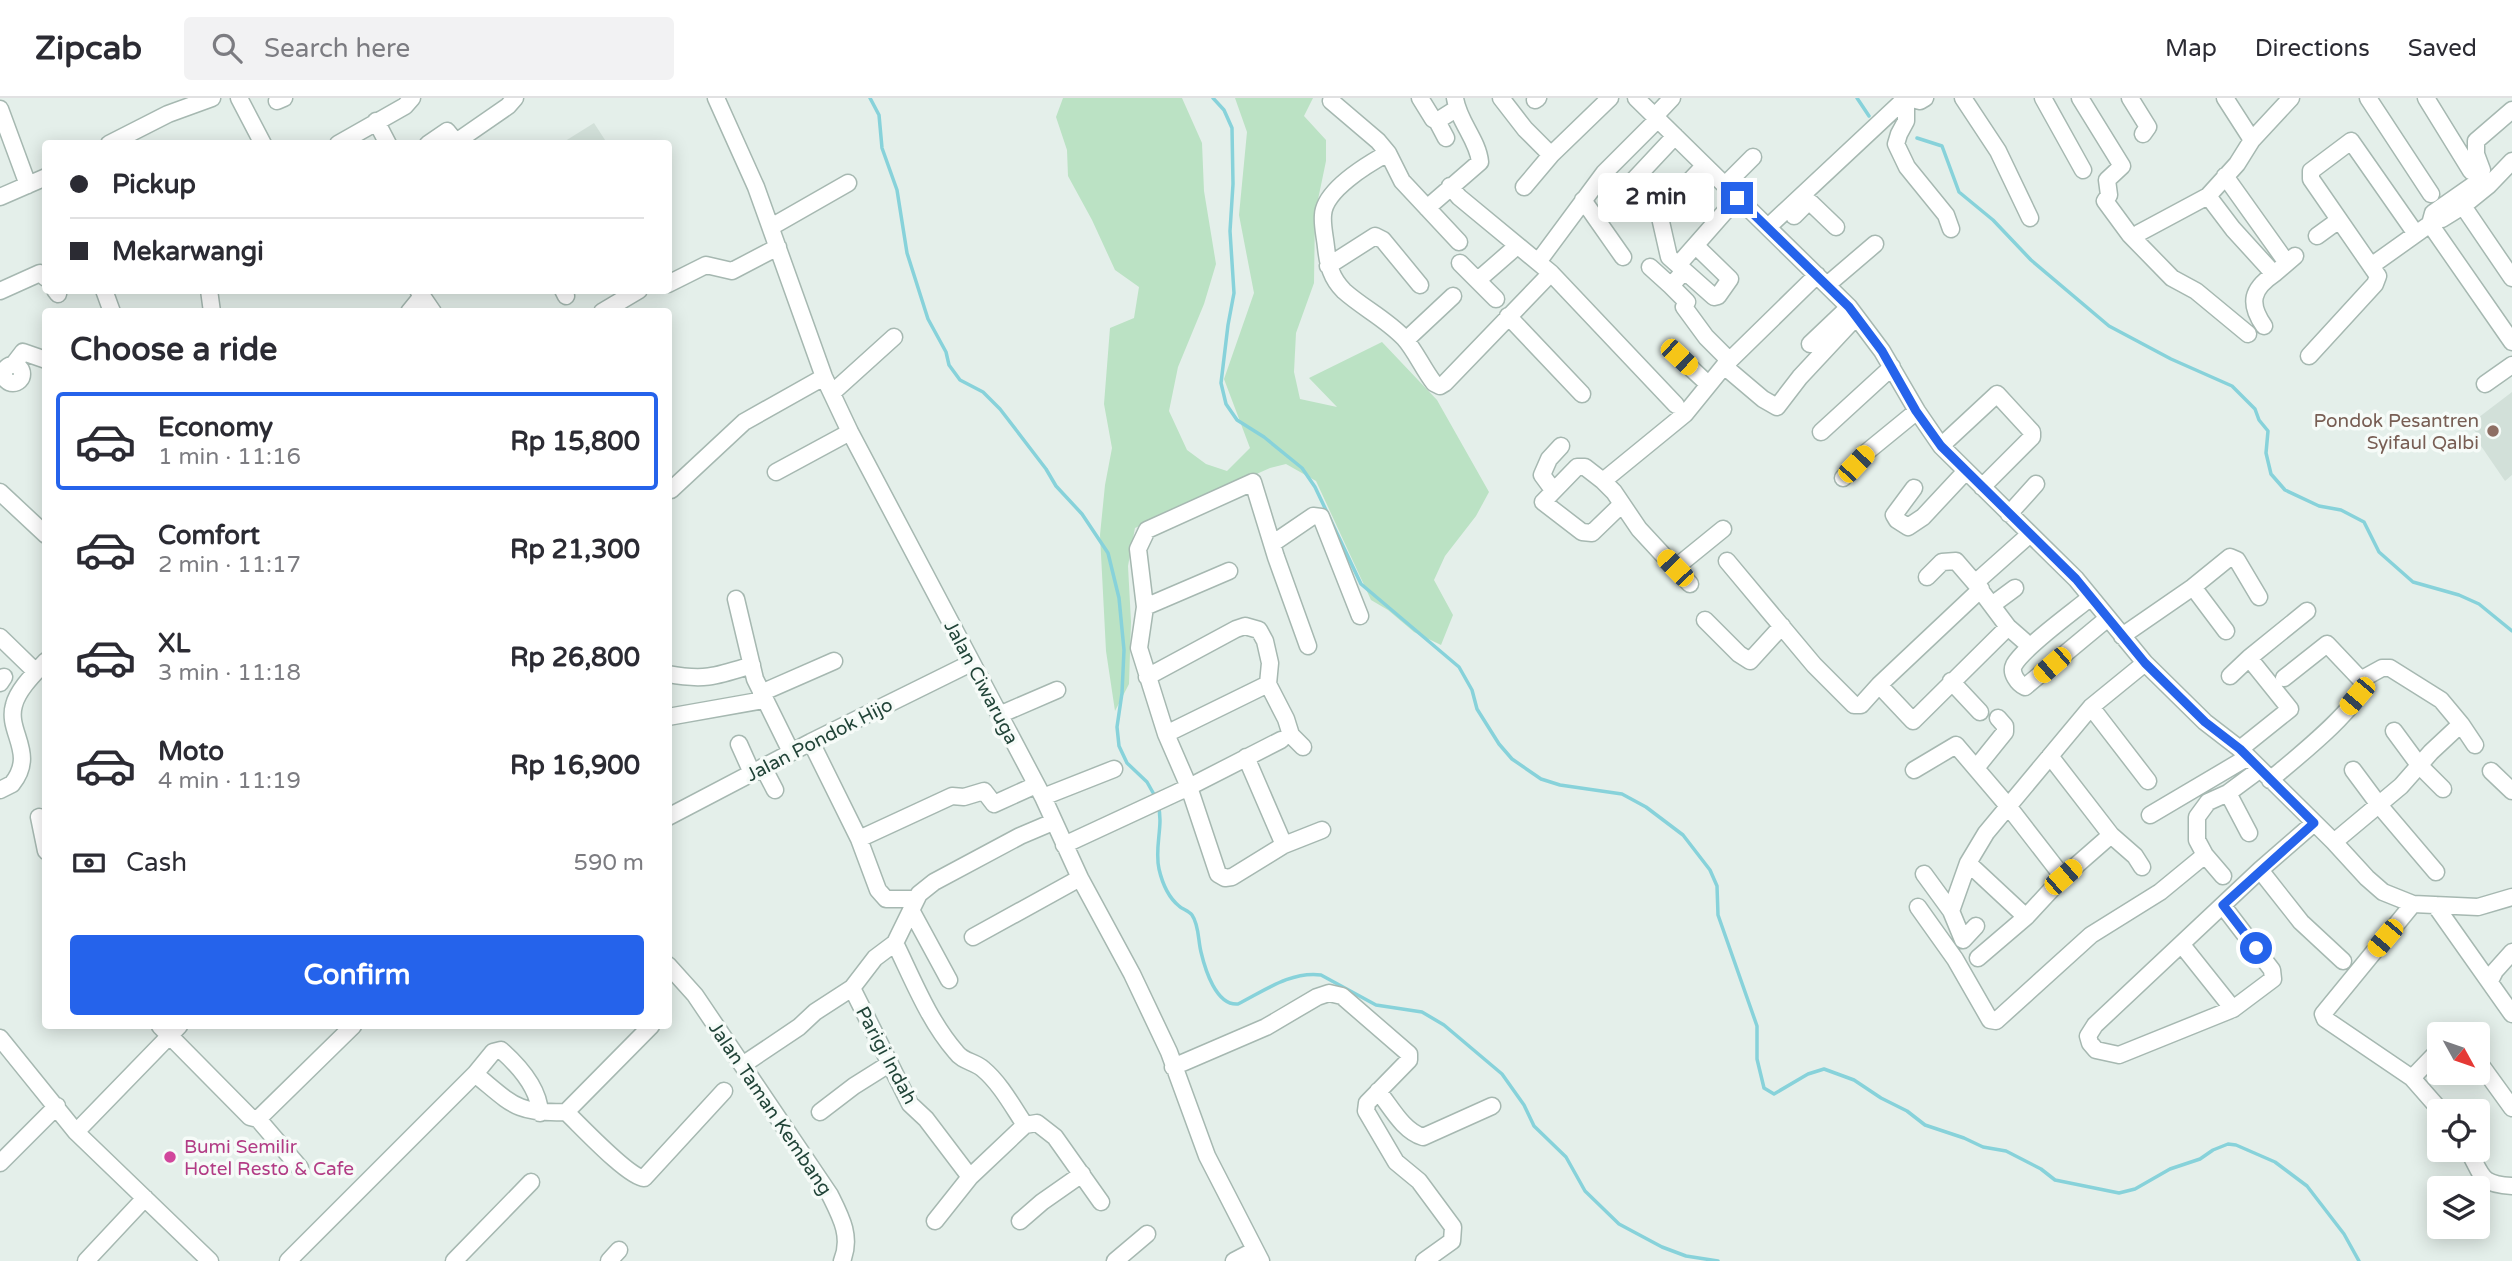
<!DOCTYPE html>
<meta charset="utf-8">
<style>
body{margin:0;font-family:"Varela Round",sans-serif;background:#f2f2f3;color:#2b2b33;height:100vh;display:flex;flex-direction:column;font-size:26px;white-space:nowrap}
*{box-sizing:border-box;margin:0}
p{font-size:23px;color:#7c7c81}
.icon{flex:none;width:38px;height:38px;fill:none;stroke:currentColor;stroke-width:2;stroke-linecap:round;stroke-linejoin:round}
.map{position:relative;flex:1;overflow:hidden}
.side{position:absolute;left:42px;top:210px;width:630px;height:721px;display:flex;flex-direction:column;background:#fff;border-radius:7px;box-shadow:0 4px 18px #0003}
.side>*{flex:none}
.guide{position:absolute;left:42px;top:42px;width:630px;height:154px;border-radius:7px;box-shadow:0 4px 18px #0003;display:grid;align-content:center;height:154px;padding:0 28px;background:#fff}
.needle{width:46px;rotate:130deg}
.fabs{position:absolute;left:2427px;top:924px;display:grid;gap:14px}
.fabs a{display:grid;place-items:center;width:63px;height:63px;border-radius:7px;background:#fff;box-shadow:0 4px 18px #0003;font-size:35px}
.end{position:absolute;width:32px;height:32px;margin:-16px;border:9px solid #2563eb;background:#fff;box-shadow:0 0 0 4px #fff}
.from{border-radius:50%}
.bubble{position:absolute;height:49px;border-radius:7px;background:#fff;box-shadow:0 4px 18px #0003;font-size:23px;font-weight:700;line-height:49px;text-align:center}
.car{position:absolute;width:21px;height:42px;margin:-21px -10px;border-radius:9px;box-shadow:0 0 5px 2px #0007;background:linear-gradient(#f5c518 24%,#345 0 40%,#f5c518 0 76%,#345 0 86%,#f5c518 0)}
.guide b{display:flex;align-items:center;gap:24px;height:66px;font-size:26px}
.guide b+b{border-top:2px solid #e1e1e2}
.guide i{width:18px;height:18px;background:#2b2b33}
ul{padding:0;list-style:none}
li{display:flex;align-items:center;gap:21px;height:98px;margin:0 14px 10px;padding:0 14px;border:4px solid transparent;border-radius:7px}
li div{flex:1}
li b{display:block;font-size:26px}
li em{font-style:normal;font-weight:700}
li.on{border-color:#2563eb}
li>.icon{width:63px;height:63px;stroke-width:1.5}
h2{padding:0 28px;font-size:32px;line-height:84px}
.pay{display:flex;align-items:center;gap:18px;height:77px;padding:0 28px;font-size:26px}
.pay p{margin-inline-start:auto}
.cta{display:flex;gap:14px;margin-top:auto;padding:14px 28px}
.cta a{flex:1;height:80px;border-radius:7px;background:#2563eb;color:#fff;font-size:28px;font-weight:700;line-height:80px;text-align:center}
header{display:flex;align-items:center;gap:42px;box-sizing:border-box;height:98px;padding:0 35px;background:#fff;border-bottom:2px solid #e1e1e2}
header strong{font-size:33px}
nav{display:flex;gap:38px;margin-inline-start:auto;font-size:24px}
.search{width:490px;height:63px;background:#f2f2f3;display:flex;align-items:center;gap:18px;box-sizing:border-box;padding:0 24px;border-radius:7px;color:#7c7c81;font-size:26px}
.map>svg:first-child{display:block}
</style>
<header>
<strong>Zipcab</strong>
<div class="search"><svg class="icon" aria-label="search" viewBox="0 0 24 24"><circle cx="10" cy="10" r="6"/><path d="M15 15l6 6"/></svg>Search here</div>
<nav><a>Map</a><a>Directions</a><a>Saved</a></nav>
</header>
<div class="map">
<svg width="2512" height="1163" viewBox="0 0 2512 1163">
<rect width="100%" height="100%" fill="#e4efea"/>
<path fill="#d2e0d9" d="M594,25l13,20h-45z
M2512,294v83l-7,6 -26,-38 1,-5 -10,-14z"/>
<path fill="#bbe2c4" d="M1063,0h119l20,45 2,48 12,73 -12,40 -26,63 -9,44 18,39 19,14 21,7 23,-23 -26,-69 30,-86 -15,-78 8,-83 -12,-34h78l-9,18 22,24v21l-11,53 -1,69 -18,50 -2,39 6,27 37,8 -28,-29 73,-36 55,58 52,92 -13,24 -31,40 -11,24 19,35 -12,30 -27,-13 -26,-22 -17,-10 -55,-119 -30,-17 -16,4 -135,60 -7,38 3,56 -2,62 -14,27 -9,-60 -6,-116 5,-50 7,-37 -8,-44 6,-76 24,-10 5,-31 -24,-17 -23,-50 -24,-44 -1,-26 -11,-33z"/>
<g fill="none" stroke-linecap="round" stroke-linejoin="round">
<path stroke="#87d2da" stroke-width="3.5" d="M870,0l9,17 3,33 15,42 10,63 21,66 18,33 3,13 11,15 23,12 17,17 46,60 10,17 26,28 26,39 11,45 5,52 -2,43 -5,34 2,19 8,17 20,19 9,16
M1213,0l11,12 8,18 1,56 -3,47 4,62 -6,32 -7,58 5,21 11,16 27,17 38,31 13,19 46,97 98,83 13,23 5,19 22,35 13,15 29,20 19,6 62,9 24,13 37,28 27,35 7,16 1,29 39,111v33l7,29 10,6 34,-20 16,-5 30,11 27,18 26,13 18,14 39,13 19,9 23,4 35,18 14,11 64,13 16,-4 35,-20 30,-10 13,-9 15,-6 8,1 39,17 32,24 37,48 15,27
M1857,0l12,18
M1917,40l25,8 17,46 34,28 38,40 78,66 62,33 61,27 23,23 4,11 9,11 -2,22 5,21 14,16 34,16 22,4 23,12 15,30 34,30 46,13 20,9 33,27
M1158,707c6,20 -4,42 1,64 3,13 9,28 20,37 3,3 10,5 13,9 7,10 6,25 9,37 4,17 15,54 37,52 26,-13 53,-33 83,-29l55,30 46,7 22,13 58,49 22,31 10,21 32,31 19,34 34,33 43,23 24,9 32,5"/>
<defs>
<path id="minor" d="M239,0l24,46
M716,0l40,89 68,190 26,55 193,365 37,81 52,96 37,78 38,104 54,105
M1420,0l13,21 4,2 19,-12
M1501,0l24,31 26,26
M1636,0l213,209 33,44 35,60 24,35 135,133 69,84 60,59 35,27 94,93 33,36 16,14 30,12 65,3 34,-10
M1906,0v23l-7,13 -3,10 11,23 39,48 5,14
M1908,0l12,3 5,-3
M1963,0l35,53 32,67
M2043,0l40,72
M2080,0l42,68 -15,14 2,15 -4,6 25,34 42,43 24,13 52,43
M2130,0l18,29 -5,7
M2225,0l27,42
M2368,0l63,96
M2426,0l45,73
M1535,2l3,-2
M277,3l7,-3
M1331,3l47,40 10,12 14,28 57,61
M0,11l28,76
M1655,18l17,-18
M376,23l12,23
M1437,23l9,17
M109,46l59,-30 44,-16
M338,46l67,-38 7,-8
M428,46l19,-13 9,11 52,-36 7,-8
M1388,55c-20,11 -64,37 -65,62 -1,10 2,22 3,32 2,18 5,31 18,44 19,17 42,28 60,47 11,12 19,31 30,45l6,3 5,-3 106,-110
M1704,68l-45,47 10,44 9,8 59,-67
M2225,78l62,87
M1631,85l44,-47
M1725,87l28,-28
M1450,88l9,11 92,76 125,132
M1524,89l27,-32 59,-57
M2208,98l25,33 41,45 21,-18
M0,99l46,-20
M1583,102l40,57
M2463,108l49,72
M1427,110l53,-46c-2,-22 -22,-41 -25,-64
M1794,118l13,-13h4l25,24
M2442,121l21,-13 26,-21 23,-24
M2430,126l82,118
M771,129l77,-44
M1768,129l138,-129
M2139,135l69,-37 29,-32 15,-24 39,-42
M2317,138l22,-16
M1538,164l66,-89 54,-54
M1460,165l36,36
M1678,167l36,32 4,-1 12,-17 -34,-33
M1328,168l47,-30 8,4 37,45
M2371,168l59,-42 3,-11 43,-30 6,-13 -6,-16v-13l36,-31
M1650,169l21,19
M1684,173l-13,15 16,16 -3,5 22,30 23,23
M1478,182l39,-34
M668,186l38,-19 26,6 46,-24
M1827,187l48,-41
M55,192l3,4
M104,192l8,22
M209,192l3,22
M418,192l15,22
M563,192l3,6
M0,193l40,-18 6,5
M409,214l13,-16
M602,214l37,-22
M1508,218l74,78
M2264,228c-16,-23 -12,-37 10,-52
M1406,242l47,-44
M1810,246l39,-37
M2309,258l66,-72 3,-8 -67,-97v-8l40,-30 65,93
M1679,259l29,27
M13,267l10,-13 23,8
M4 276a9 9 0 1 1 18 0a9 9 0 1 1-18 0Z
M1724,268l39,33 14,8 23,-30 56,-60
M2485,286l27,-19
M832,295l62,-56
M1821,334l71,-65
M1941,348l56,-52 35,38v5l-50,50
M776,374l74,-40
M1843,380l25,-27 49,-40
M1603,383l11,11 25,37 51,55
M1914,390l-20,27 3,5 11,7 15,-10 42,-45
M671,392l73,-68 80,-45
M1553,392l-11,-15 7,-16 12,-13
M0,394l46,43
M1622,406l-30,29 -10,-1 -39,-30 34,-35h8l18,14 82,-67 39,-48 93,-91
M2009,416l27,-30
M1272,446l41,-28 8,1 39,99
M1727,463l87,104 40,40h7l18,-20
M1675,470l48,-39
M1927,479l15,-15 14,-1 19,22
M2193,489l33,44
M1981,491l-102,96 34,36 95,-94
M2091,499c-18,15 -67,50 -77,68 -4,8 4,19 11,22l83,-69
M736,501l19,80 36,73
M1992,507l23,-17
M1145,509l84,-36
M1705,522l34,34 11,7 32,-35
M2122,538l71,-49 37,-30 7,3 22,37
M0,539l36,35
M2024,543l-16,-14 -33,-44 55,-49
M1308,548l-32,-89 -23,-75 -106,48 -9,19 7,58 -6,41 27,86 23,53 29,87 7,4 7,-1 52,-32 38,-15
M668,576c37,7 49,2 84,-9
M2230,578l19,-18
M1147,579l89,-48 9,-3 14,4 6,11 5,22 -2,21 18,35 5,16 12,12
M1951,583l29,31
M0,585l4,-6
M761,595l73,-32
M2091,609l57,74
M999,617l58,-25
M668,619l96,-17
M2461,626l14,21
M2394,633l25,34 24,24
M1166,636l102,-50
M811,644l48,97 19,51 8,9h29
M739,646l13,29
M2240,651l50,-40 -41,-51 58,-47
M2050,658l61,79 24,21 7,11
M1246,659l38,88
M763,669l12,23
M1976,670l29,-36v-6l-7,-8
M1914,672l42,-25 52,61 55,71
M2353,672l26,35 57,67
M2491,673l21,20
M2270,682c21,-18 90,-72 94,-97l-37,-39 -43,34
M0,692l12,-6c25,-31 -6,-52 2,-79 4,-16 21,-32 32,-44
M2228,695l21,40
M1043,699l71,-28
M2150,717l98,-58
M39,719l7,34
M668,719l143,-75 160,-79
M1053,724l-33,14 -86,46 -15,12 -24,49c18,37 34,78 61,109 7,10 18,9 27,17 17,14 30,38 42,56l12,-2 18,14 46,65
M859,741l93,-43 12,1 20,-6 10,13 42,-19
M2334,744l67,-56 30,-34 30,-28 -20,-24 -51,-32h-8l-20,11
M1064,747l125,-58 92,-47
M2205,757l18,21
M1968,765l58,54 37,-40 48,-42
M2260,772l41,52 42,39
M1924,776l27,37
M2413,806l-90,110 2,5 87,59 29,33
M2435,807l77,109
M2223,808l49,64 1,9 -40,30 -114,46 -23,-5 -6,-7 -2,-7 7,-11 165,-155 54,-47
M1918,809l37,52 35,61 6,1 95,-86 69,-43 45,-37 -8,-15v-23l11,-15 20,-9 31,-23
M911,812l38,70
M1976,828l-13,14 -12,-29 17,-48 18,-30 105,-126 54,-44
M973,839l107,-59
M895,845l-20,15 -23,30 58,116 16,15 44,58 55,-52
M2182,847l51,64
M1978,860l48,-41
M668,867l27,30 135,200c11,22 22,42 12,66
M2490,883l5,-10 17,-19
M160,928l90,91 8,2 42,49
M0,940l76,94 134,129
M2478,963l34,47
M744,966l55,-37 16,-15 37,-24
M1173,969l93,-40 51,-30 12,-4 13,3 67,58v6l-42,43 -1,8 30,51 23,19 34,46 -1,14 -28,20
M475,976c37,30 41,40 91,38
M2412,980l28,-29
M1378,993c13,16 25,40 45,46l69,-31
M566,1014c14,13 62,65 78,66l80,-87
M566,1014l85,-86
M820,1014l34,-26 35,-22
M258,1021l95,-93
M76,1034l103,-106
M2468,1052c15,26 11,34 44,36
M0,1065l57,-57
M935,1123l35,-44
M1020,1123l22,-19 40,-28
M86,1163l59,-63
M288,1163l187,-187 18,-22 8,-2c18,16 38,39 39,63
M454,1163l77,-79
M609,1163l10,-11
M1115,1163l32,-27
M1234,1163l21,-11"/>
</defs>
<use href="#minor" stroke="#a6b8b1" stroke-width="19"/>
<use href="#minor" stroke="#fff" stroke-width="16"/>
</g>
<g fill="none" stroke-linecap="round" stroke-linejoin="round">
<path stroke="#2563eb" stroke-width="9" d="M1737,100l112,109 33,44 34,60 25,35 135,133 69,84 60,59 35,27 74,74 -91,82 33,43"/>
</g>
<circle fill="#8d6e63" stroke="#f6fbf8" stroke-width="2.5" cx="2493" cy="333" r="7"/>
<circle fill="#d1479c" stroke="#f6fbf8" stroke-width="2.5" cx="170" cy="1059" r="7"/>
<g text-anchor="middle" stroke-width="7" stroke-linejoin="round" paint-order="stroke">
<g font-size="19" fill="#785e54" stroke="#f6fbf8" text-anchor="end">
<text x="2479" y="329">Pondok Pesantren<tspan x="2479" dy="22">Syifaul Qalbi</tspan></text>
</g>
<g font-size="19" fill="#214438" stroke="#f6fbf8">
<text transform="translate(982 584) rotate(62)" y="7">Jalan Ciwaruga</text>
<text transform="translate(819 641) rotate(-27)" y="7">Jalan Pondok Hijo</text>
<text transform="translate(887 957) rotate(62)" y="7">Parigi Indah</text>
<text transform="translate(771 1010) rotate(56)" y="7">Jalan Taman Kembang</text>
</g>
<g font-size="19" fill="#b23c85" stroke="#f6fbf8" text-anchor="start">
<text x="184" y="1055">Bumi Semilir<tspan x="184" dy="22">Hotel Resto &amp; Cafe</tspan></text>
</g>
</g>
</svg>
<div class="fabs">
<a><svg class="needle" viewBox="-14 -14 28 28"><path d="M0-13l5 13h-10z" fill="#e53935"/><path d="M0 13l5-13h-10z" fill="#7c7c81"/></svg></a>
<a><svg class="icon" aria-label="locate" viewBox="0 0 24 24"><circle cx="12" cy="12" r="6"/><path d="M12 2v4M12 18v4M2 12h4M18 12h4"/></svg></a>
<a><svg class="icon" aria-label="layers" viewBox="0 0 24 24"><path d="M12 4l9 5-9 5-9-5zM3 14l9 5 9-5"/></svg></a>
</div>
<i class="end from" style="left:2256px;top:850px"></i>
<i class="end" style="left:1737px;top:100px"></i>
<div class="bubble" style="left:1598px;top:75px;width:116px">2 min</div>
<i class="car" style="left:1679px;top:259px;rotate:133deg"></i>
<i class="car" style="left:1856px;top:366px;rotate:43deg"></i>
<i class="car" style="left:1675px;top:470px;rotate:316deg"></i>
<i class="car" style="left:2052px;top:567px;rotate:229deg"></i>
<i class="car" style="left:2357px;top:598px;rotate:220deg"></i>
<i class="car" style="left:2063px;top:779px;rotate:49deg"></i>
<i class="car" style="left:2385px;top:840px;rotate:220deg"></i>
<div class="guide">
<b><i class="from"></i>Pickup</b>
<b><i></i>Mekarwangi</b>
</div>
<section class="side">
<h2>Choose a ride</h2>
<ul>
<li class="on"><svg class="icon" aria-label="car" viewBox="0 0 24 24"><path d="M5 17H2v-5l4-1 3-4h7l3 4 3 1v5h-3M9 17h6M6 11h13"/><circle cx="7" cy="17" r="2"/><circle cx="17" cy="17" r="2"/></svg><div><b>Economy</b><p>1 min · 11:16</p></div><em>Rp 15,800</em></li>
<li><svg class="icon" aria-label="car" viewBox="0 0 24 24"><path d="M5 17H2v-5l4-1 3-4h7l3 4 3 1v5h-3M9 17h6M6 11h13"/><circle cx="7" cy="17" r="2"/><circle cx="17" cy="17" r="2"/></svg><div><b>Comfort</b><p>2 min · 11:17</p></div><em>Rp 21,300</em></li>
<li><svg class="icon" aria-label="car" viewBox="0 0 24 24"><path d="M5 17H2v-5l4-1 3-4h7l3 4 3 1v5h-3M9 17h6M6 11h13"/><circle cx="7" cy="17" r="2"/><circle cx="17" cy="17" r="2"/></svg><div><b>XL</b><p>3 min · 11:18</p></div><em>Rp 26,800</em></li>
<li><svg class="icon" aria-label="car" viewBox="0 0 24 24"><path d="M5 17H2v-5l4-1 3-4h7l3 4 3 1v5h-3M9 17h6M6 11h13"/><circle cx="7" cy="17" r="2"/><circle cx="17" cy="17" r="2"/></svg><div><b>Moto</b><p>4 min · 11:19</p></div><em>Rp 16,900</em></li>
</ul>
<div class="pay"><svg class="icon" aria-label="cash" viewBox="0 0 24 24"><path d="M3 7h18v10H3z"/><circle cx="12" cy="12" r="2"/></svg>Cash<p>590 m</p></div>
<div class="cta"><a>Confirm</a></div>
</section>
</div>
